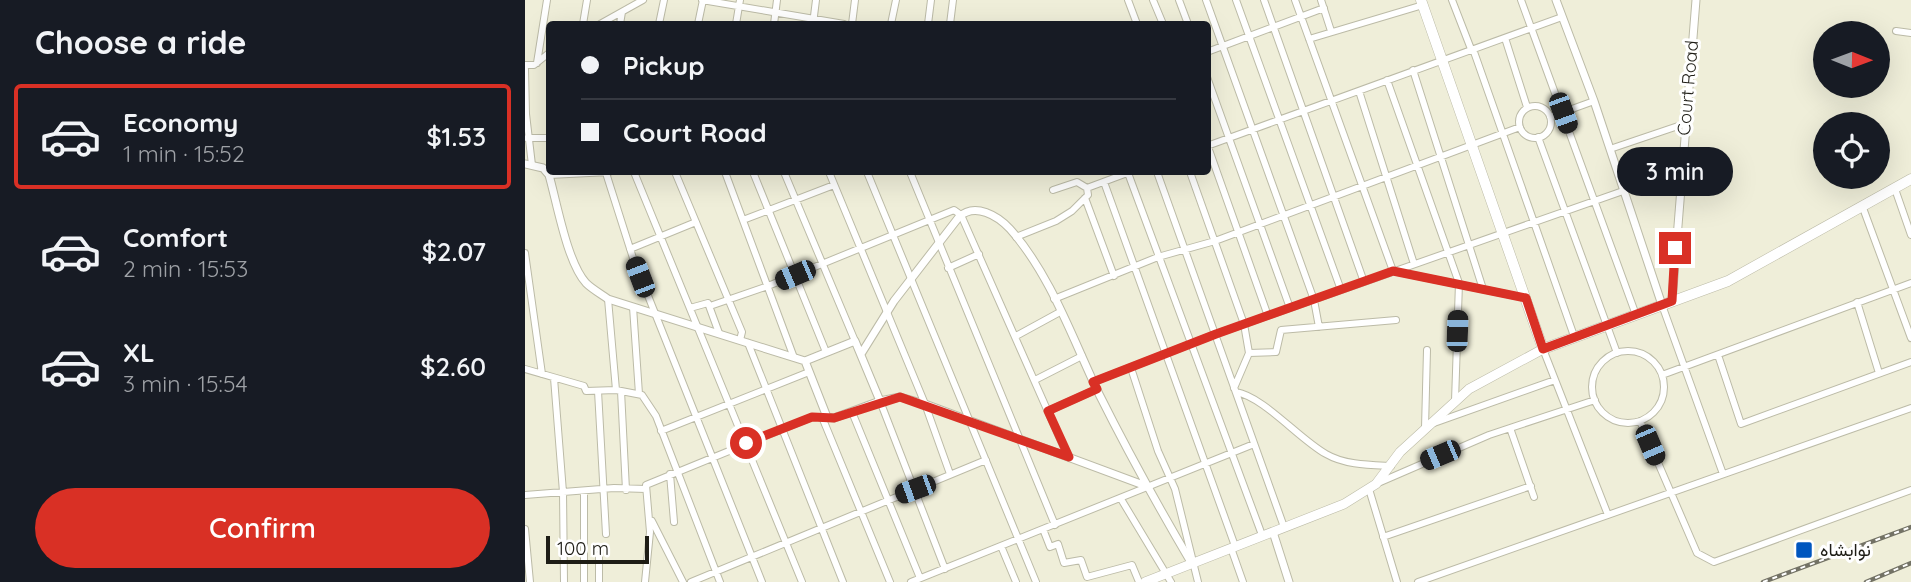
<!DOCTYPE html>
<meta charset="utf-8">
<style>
body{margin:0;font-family:Quicksand,Vazirmatn,sans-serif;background:#20242c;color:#f1f3f6;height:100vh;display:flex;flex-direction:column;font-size:26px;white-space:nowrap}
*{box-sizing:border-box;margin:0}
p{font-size:23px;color:#9ea1a6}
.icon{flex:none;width:38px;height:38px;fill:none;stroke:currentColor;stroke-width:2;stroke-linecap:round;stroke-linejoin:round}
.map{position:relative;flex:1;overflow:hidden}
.drawer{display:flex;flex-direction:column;background:#171b24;width:525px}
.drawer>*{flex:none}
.hud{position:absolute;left:21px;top:21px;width:665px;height:154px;border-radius:7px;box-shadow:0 7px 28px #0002;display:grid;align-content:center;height:154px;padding:0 35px;background:#171b24}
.needle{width:46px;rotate:91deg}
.tools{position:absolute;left:1288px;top:21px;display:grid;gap:14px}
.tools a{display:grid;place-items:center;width:77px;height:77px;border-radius:50%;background:#171b24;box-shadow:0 7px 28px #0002;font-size:35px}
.scale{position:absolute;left:21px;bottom:18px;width:103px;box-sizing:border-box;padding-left:7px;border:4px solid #1e1d16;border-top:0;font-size:19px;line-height:24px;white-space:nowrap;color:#1e1d16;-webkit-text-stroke:5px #fff;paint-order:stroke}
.end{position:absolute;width:32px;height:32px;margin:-16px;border:9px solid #d93025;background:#fff;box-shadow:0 0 0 4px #fff}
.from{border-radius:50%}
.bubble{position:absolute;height:49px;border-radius:24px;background:#171b24;box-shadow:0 7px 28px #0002;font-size:23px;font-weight:600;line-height:49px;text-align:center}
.car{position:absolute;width:21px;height:42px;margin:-21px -10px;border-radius:9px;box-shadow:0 0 5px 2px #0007;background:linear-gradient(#222 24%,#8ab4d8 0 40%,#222 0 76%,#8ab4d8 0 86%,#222 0)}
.hud b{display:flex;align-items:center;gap:24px;height:66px;font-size:26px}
.hud b+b{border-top:2px solid #363941}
.hud i{width:18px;height:18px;background:#f1f3f6}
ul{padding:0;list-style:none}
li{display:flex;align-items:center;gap:21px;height:105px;margin:0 14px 10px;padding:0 21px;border:4px solid transparent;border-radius:7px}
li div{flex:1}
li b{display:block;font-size:26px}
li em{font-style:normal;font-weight:600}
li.selected{border-color:#d93025}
li>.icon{width:63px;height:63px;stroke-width:1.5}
h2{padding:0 35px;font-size:32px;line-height:84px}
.cta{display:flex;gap:14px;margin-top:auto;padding:14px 35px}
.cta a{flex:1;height:80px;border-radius:42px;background:#d93025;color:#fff;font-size:28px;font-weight:600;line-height:80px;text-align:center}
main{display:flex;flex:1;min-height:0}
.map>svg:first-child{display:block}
</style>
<main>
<section class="drawer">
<h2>Choose a ride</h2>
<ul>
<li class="selected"><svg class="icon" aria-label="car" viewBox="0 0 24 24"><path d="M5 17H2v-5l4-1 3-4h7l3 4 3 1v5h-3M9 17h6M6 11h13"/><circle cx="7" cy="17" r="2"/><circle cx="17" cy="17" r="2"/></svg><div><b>Economy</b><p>1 min · 15:52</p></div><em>$1.53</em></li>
<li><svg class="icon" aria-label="car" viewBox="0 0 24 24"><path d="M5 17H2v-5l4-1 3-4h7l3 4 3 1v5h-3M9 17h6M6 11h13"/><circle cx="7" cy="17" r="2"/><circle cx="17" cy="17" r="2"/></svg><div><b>Comfort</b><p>2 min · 15:53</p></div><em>$2.07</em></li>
<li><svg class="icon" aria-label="car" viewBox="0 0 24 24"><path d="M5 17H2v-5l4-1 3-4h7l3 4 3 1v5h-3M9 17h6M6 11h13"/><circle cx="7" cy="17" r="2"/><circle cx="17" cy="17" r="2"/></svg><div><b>XL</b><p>3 min · 15:54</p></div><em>$2.60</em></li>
</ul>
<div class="cta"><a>Confirm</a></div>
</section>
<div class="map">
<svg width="1386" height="582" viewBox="0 0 1386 582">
<rect width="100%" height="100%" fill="#efeed9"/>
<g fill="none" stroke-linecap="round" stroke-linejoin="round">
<defs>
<path id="minor" d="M177,0l142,24
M603,0l9,24
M628,0l10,24
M654,0l9,24
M681,0l108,300 5,27
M711,0l105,290
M739,0l100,282
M770,0l98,271 133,27
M796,0l10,31
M927,0l19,49
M996,0l115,315
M58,24l4,-24
M75,24l43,-24
M95,24l2,-12
M134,24l5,-24
M173,24l5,-24
M211,24l4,-24
M249,24l3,-24
M288,24l3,-24
M327,24l3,-24
M366,24l5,-24
M403,24l3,-24
M425,24l3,-24
M1371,31l15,2
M980,38l22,69
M784,39l114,-34
M948,49l101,287
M682,52l117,-44
M12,63l10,-63
M0,65h9l15,-12
M0,69l1,45 6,51
M888,70l70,219
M682,77l83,231
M862,80l72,203 -4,118
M834,91l55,173
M994 122a16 16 0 1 1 32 0a16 16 0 1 1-32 0Z
M1025,117l44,-16
M1013,137l79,216
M2,138h22
M682,144l61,172
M682,146l355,-129
M1085,149l74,-25
M109,172l168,410
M150,172l67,160 -2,8
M200,172l68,183
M228,172l73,180
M259,172l71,169
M304,172l96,232 25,70
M342,172l169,410
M385,172l145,353
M632,172l127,355
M665,172l54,152 5,29 -15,35
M81,173l27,85 129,324
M603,173l134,362
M24,175l60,-3
M579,182l131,364
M1370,189l16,46
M528,190l24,-8 10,6
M560,198l29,78
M1338,208l48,130
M218,220l91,-35
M491,237l40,-16 16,-10 16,-16 -1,-7 43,-16
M105,249l66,-27
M0,253l17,121
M423,268l31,-14
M83,299l8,91
M529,299l104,-42 57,-16 305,-114
M1332,302l22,71
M1137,305l61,169
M185,306l58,-20 186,-76 7,5 107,242
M108,307l6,87
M165,308l18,-5 11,30
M491,336l44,-24
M223,343l95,239
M1018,349l65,166
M1067 387a36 36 0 1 1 72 0a36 36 0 1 1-72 0Z
M724,353l27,-1 5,-22 115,-10
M1193,355l23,69 170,-62
M606,368l27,83 17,38 23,93
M0,369l59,17 2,5 30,-1 26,5 14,21 64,166
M1137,375l249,-92
M29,378l9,114 1,90
M510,380l47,-24
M568,382l123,-48 407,-143
M73,391l8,143
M96,391l5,99
M711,392c28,5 63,47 90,62 19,11 43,11 65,12
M355,401l65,168
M523,411l49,-22
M327,412l68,166
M297,417l68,165
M1115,421l57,132 17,9 197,-72
M909,423l121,-43
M900,428l2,-78
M985,428l24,69
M136,431l148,-59
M145,474l4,48
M853,483l111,-48 106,-35
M844,489l28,93
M59,491v91
M0,495l89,-7 32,1
M596,499l50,83
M127,521l31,61
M0,529l5,53
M518,529l7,18 8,-3 6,19 17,-3 6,17 45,-12 7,17
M858,537l148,-51
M476,546l15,36
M706,548l12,34
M74,555v27
M120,582l5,-50 -4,-47 166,-68h15
M166,582l295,-122
M386,582l343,-138
M893,582l493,-174"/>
<path id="tertiary" d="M1031,0l38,101 68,204
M0,164l18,4 6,7c8,28 18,87 37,108 6,6 15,11 22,16l197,62 22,56 7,1 46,-17 -25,-60 -50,20
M1147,301l24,-301
M336,354l33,-53 65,-84c16,-15 39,-1 51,12 41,46 63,111 89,165 29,58 60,114 93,170
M355,401l20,-4 25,7 221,82
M748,532l16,50"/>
<path id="secondary" d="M620,582l199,-78 32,-20 24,-32 69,-63 74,-40"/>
<path id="primary" d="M896,0l122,349 185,-68 183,-102"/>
</defs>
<use href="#minor" stroke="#bcbba7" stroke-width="8"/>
<use href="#tertiary" stroke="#bcbba7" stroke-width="9"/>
<use href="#secondary" stroke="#bcbba7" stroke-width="10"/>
<use href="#primary" stroke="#bcbba7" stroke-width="11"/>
<use href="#minor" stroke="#fff" stroke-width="6"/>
<use href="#tertiary" stroke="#fff" stroke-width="7"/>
<use href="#secondary" stroke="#fff" stroke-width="9"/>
<use href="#primary" stroke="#fff" stroke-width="10"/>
<defs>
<path id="rail" d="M1238,582l148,-55
M1341,582l45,-19"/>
</defs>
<use href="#rail" stroke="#737265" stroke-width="4.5"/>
<use href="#rail" stroke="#fff" stroke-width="2" stroke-dasharray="5" stroke-linecap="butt"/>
</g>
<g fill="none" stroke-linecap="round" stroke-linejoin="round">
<path stroke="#d93025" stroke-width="9" d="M221,443l66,-26 22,1 66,-21 169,60 -21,-46 49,-22 -4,-7 123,-48 177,-63 133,27 17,51 129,-48 3,-53"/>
</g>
<rect fill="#0056bf" stroke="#fff" stroke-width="2.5" x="1270" y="541" width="18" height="18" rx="3.5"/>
<g text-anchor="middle" stroke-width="6" stroke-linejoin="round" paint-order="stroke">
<g font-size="18" fill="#1e1d16" stroke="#fff">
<text transform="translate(1163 88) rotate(-85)" y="6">Court Road</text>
</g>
<g font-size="18" fill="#1e1d16" stroke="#fff" text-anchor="start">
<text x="1295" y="556">نوابشاہ</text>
</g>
</g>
</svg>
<div class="tools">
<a><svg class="needle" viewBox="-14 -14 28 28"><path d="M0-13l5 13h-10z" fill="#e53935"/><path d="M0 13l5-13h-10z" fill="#9ea1a6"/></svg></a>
<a><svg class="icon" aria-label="locate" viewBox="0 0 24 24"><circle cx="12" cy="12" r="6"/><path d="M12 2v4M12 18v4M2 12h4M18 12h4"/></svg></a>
</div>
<div class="scale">100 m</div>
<i class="end from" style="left:221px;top:443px"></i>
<i class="end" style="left:1150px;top:248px"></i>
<div class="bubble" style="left:1092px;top:147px;width:116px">3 min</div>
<i class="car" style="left:1038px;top:113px;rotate:160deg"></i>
<i class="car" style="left:270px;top:275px;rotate:247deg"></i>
<i class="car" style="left:115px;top:277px;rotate:339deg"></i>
<i class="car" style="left:932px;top:331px;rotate:2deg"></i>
<i class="car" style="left:1125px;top:445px;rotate:157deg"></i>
<i class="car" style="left:915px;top:455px;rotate:247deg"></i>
<i class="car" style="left:390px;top:489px;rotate:250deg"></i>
<div class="hud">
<b><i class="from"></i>Pickup</b>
<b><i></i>Court Road</b>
</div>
</div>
</main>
